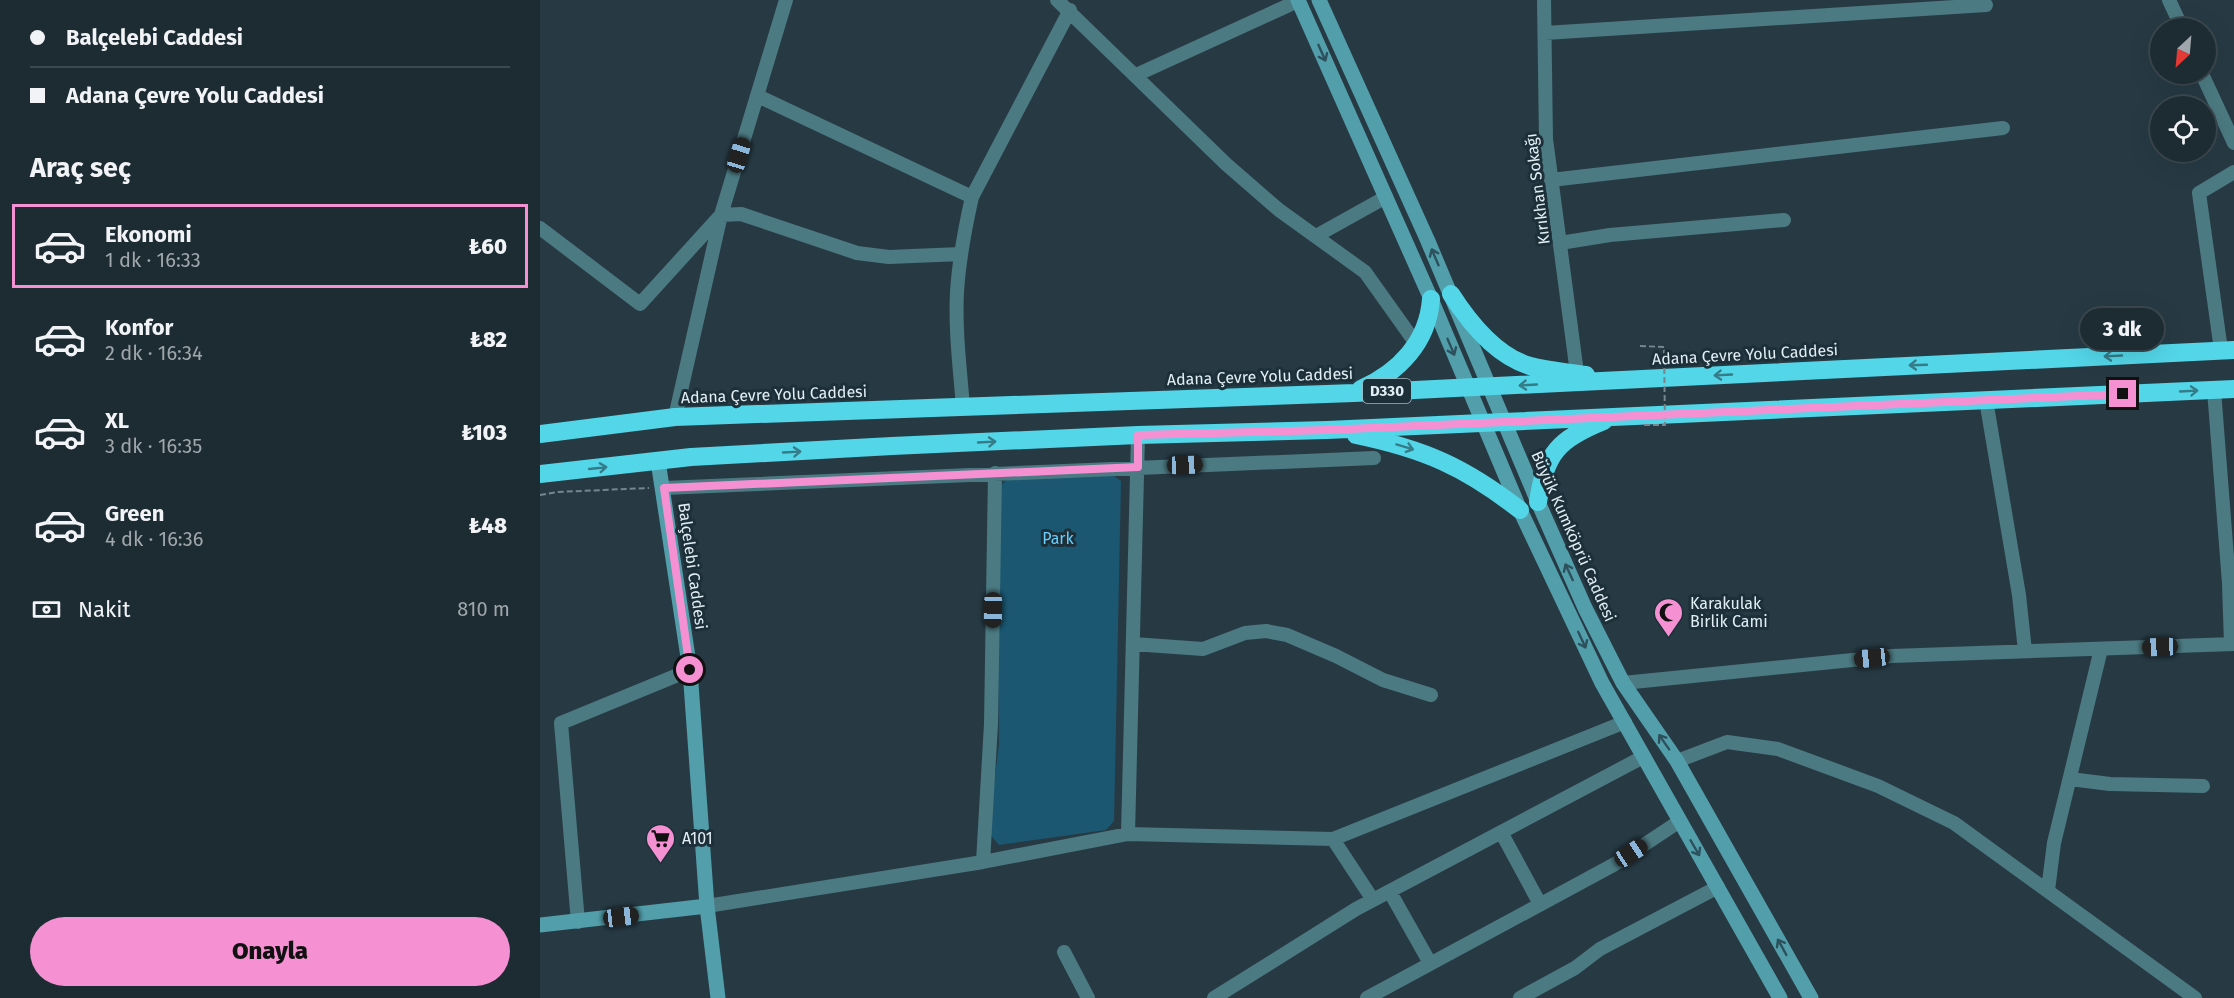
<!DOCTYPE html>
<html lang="tr">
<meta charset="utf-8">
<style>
body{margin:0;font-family:"Fira Sans",sans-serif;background:#25343b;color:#f1f3f6;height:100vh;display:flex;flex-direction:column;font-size:22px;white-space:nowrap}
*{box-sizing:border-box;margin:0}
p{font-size:20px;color:#a0a7ac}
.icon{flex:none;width:33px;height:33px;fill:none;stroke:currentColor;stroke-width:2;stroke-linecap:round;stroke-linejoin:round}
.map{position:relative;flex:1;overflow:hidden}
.side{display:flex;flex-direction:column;background:#1d2c33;width:540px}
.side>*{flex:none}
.hud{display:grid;align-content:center;height:132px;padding:0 30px;background:#1d2c33}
.needle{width:39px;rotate:206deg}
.fabs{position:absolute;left:1610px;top:18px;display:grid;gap:12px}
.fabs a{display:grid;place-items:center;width:66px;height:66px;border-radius:50%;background:#1d2c33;box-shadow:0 6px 24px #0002,0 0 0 2px #3b484e;font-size:30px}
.end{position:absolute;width:27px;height:27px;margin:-14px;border:8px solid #f591d2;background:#111;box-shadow:0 0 0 3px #111}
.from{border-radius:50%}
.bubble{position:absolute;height:42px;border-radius:21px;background:#1d2c33;box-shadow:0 6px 24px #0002,0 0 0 2px #3b484e;font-size:20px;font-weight:800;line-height:42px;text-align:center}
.car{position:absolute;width:18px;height:36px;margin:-18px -9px;border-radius:8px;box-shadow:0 0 4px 2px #0007;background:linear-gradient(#222 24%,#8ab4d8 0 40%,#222 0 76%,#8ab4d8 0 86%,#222 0)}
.hud b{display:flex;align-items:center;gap:21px;height:57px;font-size:22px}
.hud b+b{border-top:2px solid #3b484e}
.hud i{width:15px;height:15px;background:#f1f3f6}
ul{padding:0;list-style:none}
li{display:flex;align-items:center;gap:18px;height:84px;margin:0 12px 9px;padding:0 18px;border:3px solid transparent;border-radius:0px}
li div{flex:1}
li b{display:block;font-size:22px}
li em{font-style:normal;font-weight:800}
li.selected{border-color:#f591d2}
li>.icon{width:54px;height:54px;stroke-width:1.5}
h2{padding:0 30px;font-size:27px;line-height:72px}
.pay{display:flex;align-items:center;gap:15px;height:66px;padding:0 30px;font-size:22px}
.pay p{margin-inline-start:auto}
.cta{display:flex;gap:12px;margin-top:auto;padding:12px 30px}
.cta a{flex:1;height:69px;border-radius:36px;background:#f591d2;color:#111;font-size:24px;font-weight:800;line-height:69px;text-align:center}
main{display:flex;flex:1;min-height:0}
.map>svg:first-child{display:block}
</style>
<main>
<section class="side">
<div class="hud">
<b><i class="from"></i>Balçelebi Caddesi</b>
<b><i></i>Adana Çevre Yolu Caddesi</b>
</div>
<h2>Araç seç</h2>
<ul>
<li class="selected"><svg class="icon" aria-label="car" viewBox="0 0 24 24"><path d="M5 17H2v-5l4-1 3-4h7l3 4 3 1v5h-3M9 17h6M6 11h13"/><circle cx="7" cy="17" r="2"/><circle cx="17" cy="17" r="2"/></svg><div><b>Ekonomi</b><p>1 dk · 16:33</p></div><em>₺60</em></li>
<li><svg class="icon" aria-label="car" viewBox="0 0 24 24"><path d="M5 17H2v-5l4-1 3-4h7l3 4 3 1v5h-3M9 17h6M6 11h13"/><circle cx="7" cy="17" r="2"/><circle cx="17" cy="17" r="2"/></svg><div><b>Konfor</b><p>2 dk · 16:34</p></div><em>₺82</em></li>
<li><svg class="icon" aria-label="car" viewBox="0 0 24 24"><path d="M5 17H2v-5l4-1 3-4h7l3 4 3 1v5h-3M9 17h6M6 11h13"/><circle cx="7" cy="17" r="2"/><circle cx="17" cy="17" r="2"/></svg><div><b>XL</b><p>3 dk · 16:35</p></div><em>₺103</em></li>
<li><svg class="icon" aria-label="car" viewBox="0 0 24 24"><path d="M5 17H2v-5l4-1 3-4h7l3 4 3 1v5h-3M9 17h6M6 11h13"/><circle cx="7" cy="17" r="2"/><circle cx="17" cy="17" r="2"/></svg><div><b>Green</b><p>4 dk · 16:36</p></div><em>₺48</em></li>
</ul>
<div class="pay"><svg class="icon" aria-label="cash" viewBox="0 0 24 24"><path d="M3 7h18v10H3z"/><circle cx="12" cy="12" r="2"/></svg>Nakit<p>810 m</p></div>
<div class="cta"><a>Onayla</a></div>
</section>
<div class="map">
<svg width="1694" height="998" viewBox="0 0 1694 998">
<rect width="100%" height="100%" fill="#273a44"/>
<path fill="#1b5771" d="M570,473l11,8 -7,340 -8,9 -107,15 -11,-13 11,-88 -3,-253 12,-13z"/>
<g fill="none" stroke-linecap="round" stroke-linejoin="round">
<path stroke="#76868f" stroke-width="2" stroke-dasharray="6 3" stroke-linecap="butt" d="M0,495l17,-3 92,-4"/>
<path stroke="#4c7a82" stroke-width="14" d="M517,0l169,164 53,46 86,62 52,73
M1004,0l2,139 31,234
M1629,0l13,28
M1005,33l441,-28
M1662,74l32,69
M596,75l162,-74
M218,96l214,101 98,-187
M1011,180l452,-52
M0,228l100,76 81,-89 20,-1 116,39 32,4 72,-3
M776,236l70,-39
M1020,243l50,-8 174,-15
M1681,350l-22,-157 35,-21
M1674,390l15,193 2,61
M1446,400l33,195 6,56
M423,407c-3,-38 -8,-77 -6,-115 2,-32 8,-64 15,-95
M135,417l46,-202 65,-215
M124,488l710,-30
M593,644l70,5 42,-16 21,-2 21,4 49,21 47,24 48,15
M1083,683l269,-27 342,-12
M1137,761l50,-19 51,7 100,37 76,37 241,175
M1530,779l40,5 93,2
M961,832l39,72
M588,834l10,-399
M793,839l40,61
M443,862l8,-138 4,-251
M1508,890l6,-47 47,-194
M850,892l40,71
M167,906l276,-44 145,-28 205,5 292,-117
M38,922l-17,-199 129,-53
M524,952l24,46
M674,998l142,-89 287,-152
M827,998l248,-134 65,-43
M980,998l55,-30 25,-19 118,-62"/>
<path stroke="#529fab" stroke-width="15" d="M758,0l133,299 89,211 82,173 178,315
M779,0l108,239 111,263 47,106 38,75 54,78 134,237
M118,461l32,209 17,236 11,92
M0,925l167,-19"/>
<path stroke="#53d6e8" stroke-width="18" d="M911,294c18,28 45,62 79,72 18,5 38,6 56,9
M821,389c38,-17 67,-47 70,-90
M0,434l135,-17 679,-24 880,-43
M816,435c68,14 109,32 164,75
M0,474l151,-17 201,-11 246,-11 189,-5 907,-41
M998,502c7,-49 21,-63 66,-81"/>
<path stroke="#76868f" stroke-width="2" stroke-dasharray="6 3" stroke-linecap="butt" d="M1100,346l24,1 1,78h-22"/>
</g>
<defs><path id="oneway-shaft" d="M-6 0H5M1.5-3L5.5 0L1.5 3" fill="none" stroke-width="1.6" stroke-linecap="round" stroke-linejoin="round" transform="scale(1.5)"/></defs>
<g stroke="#2d515c">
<use href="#oneway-shaft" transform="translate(782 53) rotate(66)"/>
<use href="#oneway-shaft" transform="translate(895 257) rotate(-113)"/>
<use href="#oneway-shaft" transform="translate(911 347) rotate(67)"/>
<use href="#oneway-shaft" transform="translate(1029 572) rotate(-115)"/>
<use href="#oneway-shaft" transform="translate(1042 640) rotate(65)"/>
<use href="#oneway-shaft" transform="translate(1124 742) rotate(-125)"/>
<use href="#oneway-shaft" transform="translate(1155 848) rotate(60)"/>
<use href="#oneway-shaft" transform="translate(1242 947) rotate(-119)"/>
</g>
<g stroke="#357b88">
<use href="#oneway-shaft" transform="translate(1573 356) rotate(177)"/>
<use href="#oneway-shaft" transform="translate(1378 365) rotate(178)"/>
<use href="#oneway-shaft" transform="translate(1183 375) rotate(177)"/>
<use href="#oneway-shaft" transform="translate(988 385) rotate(177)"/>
<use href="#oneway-shaft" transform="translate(1649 391) rotate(-3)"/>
<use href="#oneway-shaft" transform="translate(447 442) rotate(-3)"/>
<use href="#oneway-shaft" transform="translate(865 447) rotate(17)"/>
<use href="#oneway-shaft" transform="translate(252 452) rotate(-3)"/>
<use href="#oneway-shaft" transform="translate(58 468) rotate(-6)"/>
</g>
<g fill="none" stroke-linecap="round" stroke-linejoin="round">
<path stroke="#f591d2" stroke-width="8" d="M150,670l-26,-182 474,-21v-32l189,-5 796,-36"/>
</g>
<defs>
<symbol id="mosque-pin" viewBox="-11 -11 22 30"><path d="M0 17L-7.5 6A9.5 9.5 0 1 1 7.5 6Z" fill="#f591d2" stroke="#1d303a"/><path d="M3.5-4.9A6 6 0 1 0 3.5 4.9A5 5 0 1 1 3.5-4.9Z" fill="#111"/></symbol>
<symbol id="supermarket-pin" viewBox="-11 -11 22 30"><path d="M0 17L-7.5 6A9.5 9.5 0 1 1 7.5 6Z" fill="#f591d2" stroke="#1d303a"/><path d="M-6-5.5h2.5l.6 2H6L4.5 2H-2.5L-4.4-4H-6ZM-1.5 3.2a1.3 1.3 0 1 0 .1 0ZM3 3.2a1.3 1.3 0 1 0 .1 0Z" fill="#111"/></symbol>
</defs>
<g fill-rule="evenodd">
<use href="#mosque-pin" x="1112" y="596" width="33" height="45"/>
<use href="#supermarket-pin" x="104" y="822" width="33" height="45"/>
</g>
<g text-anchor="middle" stroke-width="6" stroke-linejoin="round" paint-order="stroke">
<rect fill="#1d303a" stroke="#a7b5bc" stroke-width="1.5" x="823" y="379" width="48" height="24" rx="4.5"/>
<g font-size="15" font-weight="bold" fill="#e2eef4">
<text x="847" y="396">D330</text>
</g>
<g font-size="16" fill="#e2eef4" stroke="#1d303a">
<text transform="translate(997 189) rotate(-97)" y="6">Kırıkhan Sokağı</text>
<text transform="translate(1205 354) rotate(-3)" y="6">Adana Çevre Yolu Caddesi</text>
<text transform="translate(720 376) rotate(-2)" y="6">Adana Çevre Yolu Caddesi</text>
<text transform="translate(234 394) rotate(-2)" y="6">Adana Çevre Yolu Caddesi</text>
<text transform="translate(1034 536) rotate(66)" y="6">Büyük Kumköprü Caddesi</text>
<text transform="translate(153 566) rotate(82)" y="6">Balçelebi Caddesi</text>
</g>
<g font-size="16" fill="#68cefd" stroke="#1d303a">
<text x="518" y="544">Park</text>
</g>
<g font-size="16" fill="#e2eef4" stroke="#1d303a" text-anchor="start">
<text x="1150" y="609">Karakulak<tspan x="1150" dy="18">Birlik Cami</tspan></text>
<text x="142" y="844">A101</text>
</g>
</g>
</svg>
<div class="fabs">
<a><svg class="needle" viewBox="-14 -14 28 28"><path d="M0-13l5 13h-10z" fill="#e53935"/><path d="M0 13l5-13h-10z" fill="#a0a7ac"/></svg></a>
<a><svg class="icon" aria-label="locate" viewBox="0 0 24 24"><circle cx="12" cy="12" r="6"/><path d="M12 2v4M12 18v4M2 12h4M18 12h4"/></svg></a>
</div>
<i class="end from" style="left:150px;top:670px"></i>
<i class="end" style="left:1583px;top:394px"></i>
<div class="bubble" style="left:1540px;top:308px;width:84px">3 dk</div>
<i class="car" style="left:199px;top:155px;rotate:17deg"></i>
<i class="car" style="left:645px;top:465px;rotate:88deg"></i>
<i class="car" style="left:453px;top:610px;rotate:181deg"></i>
<i class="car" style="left:1620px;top:647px;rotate:268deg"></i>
<i class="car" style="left:1332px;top:658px;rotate:264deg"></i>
<i class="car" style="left:1091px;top:853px;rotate:57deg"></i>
<i class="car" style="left:81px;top:917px;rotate:83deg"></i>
</div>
</main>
